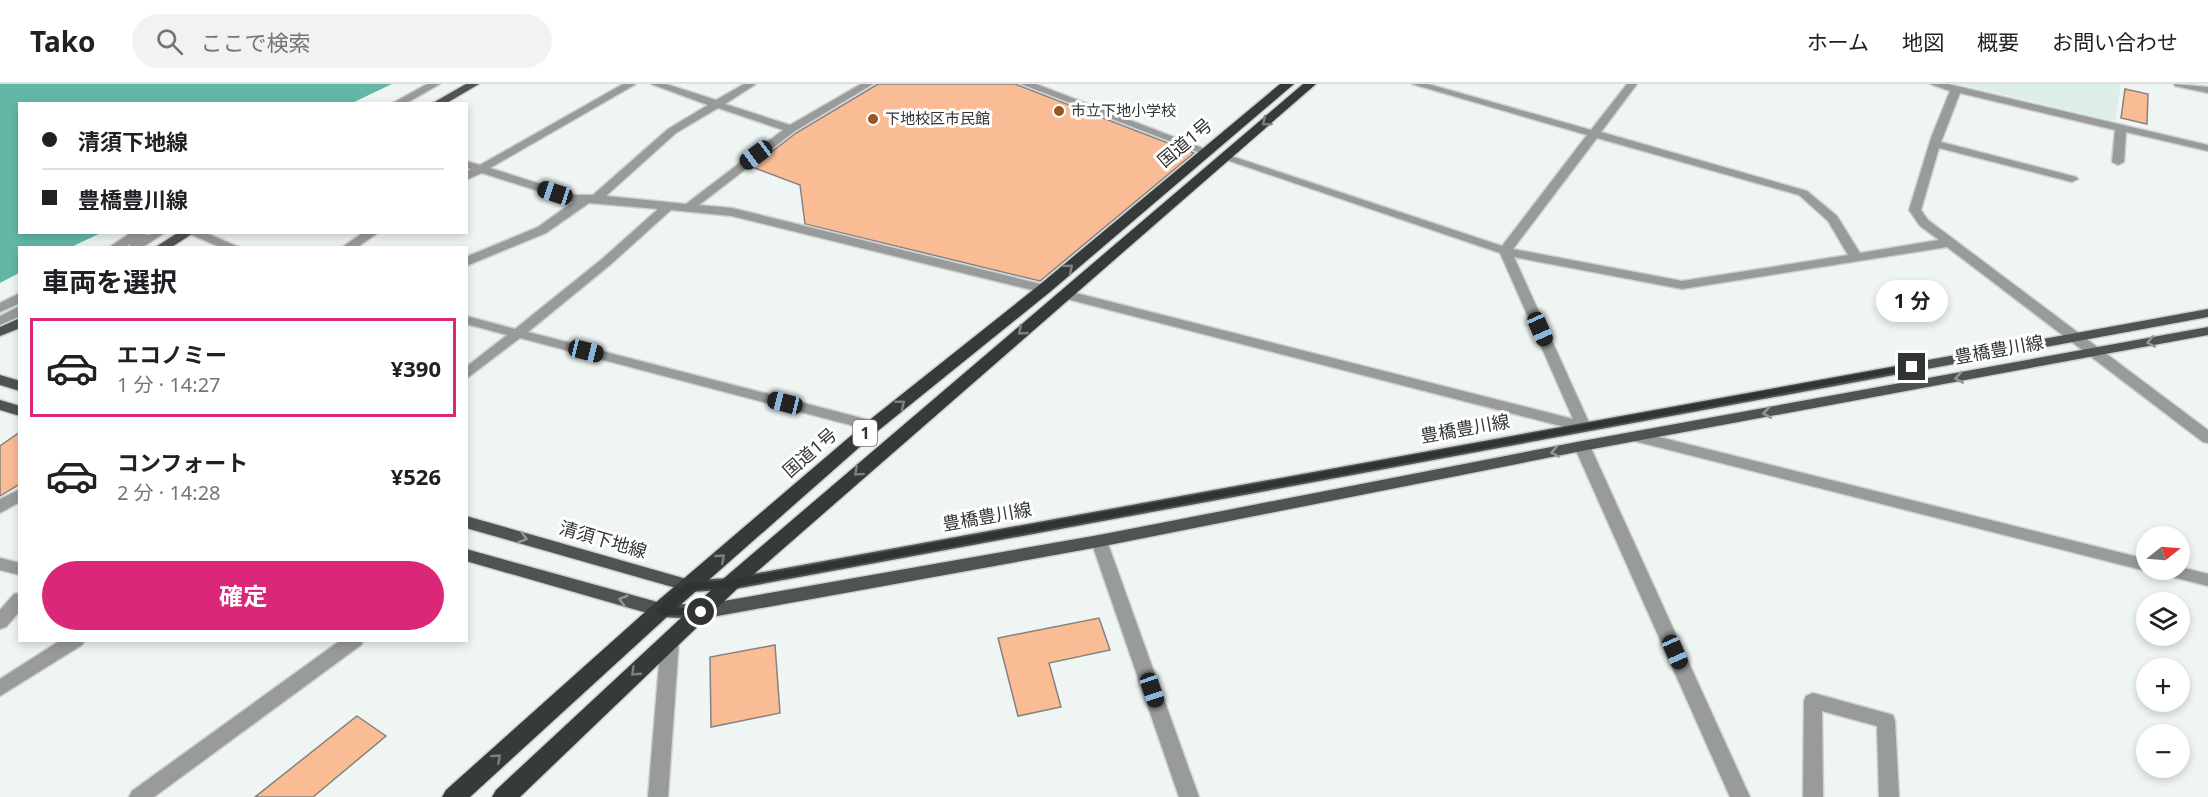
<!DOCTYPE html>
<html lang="ja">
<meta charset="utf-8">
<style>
body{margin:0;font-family:"Noto Sans","Noto Sans JP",sans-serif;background:#f2f2f2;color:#202124;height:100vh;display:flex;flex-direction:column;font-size:22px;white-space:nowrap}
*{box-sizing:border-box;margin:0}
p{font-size:20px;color:#757577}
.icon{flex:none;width:33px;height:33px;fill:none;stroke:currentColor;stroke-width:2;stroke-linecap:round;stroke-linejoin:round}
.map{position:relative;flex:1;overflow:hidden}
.details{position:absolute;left:18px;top:162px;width:450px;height:396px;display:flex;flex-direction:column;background:#fff;border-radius:0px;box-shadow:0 3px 9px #0003}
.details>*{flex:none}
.top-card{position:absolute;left:18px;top:18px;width:450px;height:132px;border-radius:0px;box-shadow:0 3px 9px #0003;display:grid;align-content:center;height:132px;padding:0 24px;background:#fff}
.needle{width:39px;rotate:73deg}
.tools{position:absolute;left:2136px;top:442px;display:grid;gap:12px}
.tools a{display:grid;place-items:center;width:54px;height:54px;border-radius:50%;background:#fff;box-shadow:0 3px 9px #0003;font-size:30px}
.end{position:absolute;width:27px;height:27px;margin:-14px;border:8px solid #313433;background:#fff;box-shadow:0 0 0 3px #fff}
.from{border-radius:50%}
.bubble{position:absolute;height:42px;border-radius:21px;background:#fff;box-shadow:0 3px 9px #0003;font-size:20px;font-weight:700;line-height:42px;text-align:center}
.car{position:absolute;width:18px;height:36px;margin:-18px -9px;border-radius:8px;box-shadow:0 0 4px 2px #0007;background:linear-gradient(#222 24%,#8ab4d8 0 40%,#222 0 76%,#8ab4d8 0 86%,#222 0)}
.top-card b{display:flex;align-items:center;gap:21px;height:57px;font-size:22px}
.top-card b+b{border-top:2px solid #e0e0e0}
.top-card i{width:15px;height:15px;background:#202124}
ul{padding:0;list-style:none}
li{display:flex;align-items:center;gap:18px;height:99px;margin:0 12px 9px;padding:0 12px;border:3px solid transparent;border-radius:0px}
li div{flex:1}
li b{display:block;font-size:22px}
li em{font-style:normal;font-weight:700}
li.current{border-color:#db2777}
li>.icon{width:54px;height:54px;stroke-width:1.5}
h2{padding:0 24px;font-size:27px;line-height:72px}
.primary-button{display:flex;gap:12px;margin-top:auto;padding:12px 24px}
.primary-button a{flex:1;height:69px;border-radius:36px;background:#db2777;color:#fff;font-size:24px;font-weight:700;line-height:69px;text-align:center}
header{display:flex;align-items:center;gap:36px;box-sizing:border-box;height:84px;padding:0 30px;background:#fff;border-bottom:2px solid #e0e0e0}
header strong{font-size:28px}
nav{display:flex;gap:33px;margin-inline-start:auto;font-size:21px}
.search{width:420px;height:54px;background:#f2f2f2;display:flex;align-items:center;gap:15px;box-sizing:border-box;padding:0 21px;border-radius:33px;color:#757577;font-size:22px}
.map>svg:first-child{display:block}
</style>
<header>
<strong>Tako</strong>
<div class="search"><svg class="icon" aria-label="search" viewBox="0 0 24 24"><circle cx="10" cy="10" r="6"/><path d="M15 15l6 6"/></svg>ここで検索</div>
<nav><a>ホーム</a><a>地図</a><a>概要</a><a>お問い合わせ</a></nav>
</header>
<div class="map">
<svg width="2208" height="713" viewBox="0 0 2208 713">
<rect width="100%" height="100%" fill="#eff5f3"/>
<path fill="#ddede8" d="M1959,0h162l-6,37z"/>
<path fill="#63b8a5" d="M0,0h392l-40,19 -332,1v128l81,1 -30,14 -51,1 -1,25 -19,10z"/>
<path fill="#f9bc95" stroke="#86827f" stroke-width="1.5" d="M878,0h137l179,69 -154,128 -235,-57 -5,-39 -48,-18 44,-34z
M2125,5l23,5 -1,30 -26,-6z
M20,348v52l-20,12v-50z
M1099,534l11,32 -61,13 12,44 -43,9 -20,-78z
M775,561l5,68 -69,14 -1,-70z
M357,632l29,20 -73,61h-58z"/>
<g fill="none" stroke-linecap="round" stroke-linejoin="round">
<defs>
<path id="minor" d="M427,0h13l-35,20h-14z
M623,0h13l-146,84 85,27h18l75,-66 40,-24 -57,-21h15l50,16 28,-16h12l-31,20 65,21 71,-41h12l-78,47 -96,74 33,3 317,78 2,3 -7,4 -312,-77 -61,-6 -61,55 -82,67 345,89 7,5 -2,4 -5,1 -353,-93 -54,41v-12l41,-32 -41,-11v-8l49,13 87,-70 56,-50 -69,-6 -43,30 -80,33v-9l72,-30 35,-25 -91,-29 -16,7v-8l5,-3 -5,-1v-7l14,4zM718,24l65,22 -97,74 -80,-8 70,-63z
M1021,0h15l177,68 -6,3 -4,-1z
M1412,0h16l163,46 36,-46h10l-36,48 206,59 30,25 23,37 79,-13 -19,-14 -11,-16 22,-72 19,-47 -20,-7h18l260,61v6l-82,-19 -2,30 -6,3 -6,-3 3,-32 -155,-37 -19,49 135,35 2,2 -6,3 -133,-34 -18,62 7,10 280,210v13l-5,-1 -256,-195 -265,42 -168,-32 77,170 -7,5 -525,-135 -2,-3 7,-4 509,129 -73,-166 -282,-96 6,-3 4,1 274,91 85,-111zM1597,54l202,57 29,26 20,34 -166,26 -169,-32z
M2174,0l34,3v6l-33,-7z
M132,148h16l-2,3 20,-3 -25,16h-11v-4l-6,4h-16z
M185,148h19l37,16h-19z
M364,148h15l-23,16h-15z
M20,209v10l-20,9v-9z
M20,222v10l-20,9v-9z
M1639,348l507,127v11h4l-4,1 -512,-130 -2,-4z
M1582,357l8,5 160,351h-20l-156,-351z
M20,405v13l-20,11v-14z
M1099,451l6,2 2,4 92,256h-20l-88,-256 2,-4z
M0,474l20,5v12l-20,-5z
M2180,483l28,7v12l-47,-12 -2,-4h21z
M20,509v18l-14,16 -6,2v-19l14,-16z
M670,549l6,2 3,5 -11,157h-20l13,-157 3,-5z
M61,556h24l-3,5 -82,51v-17z
M341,556h23l-3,5 -207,152h-25l3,-6z
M1813,609l80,22 2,6 4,76h-20l-2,-71 -55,-15 1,86h-20l1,-96 2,-5z"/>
<path id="major" d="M466,0h13l-34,20h-14z
M179,148h16l-25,16h-16z
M2208,225v8l-1478,273 -40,2 -224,-64v-12l224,64 40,-2z
M20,234v10l-20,8v-9z
M2208,243v8l-626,116 -483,96 -398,72 -40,-2 -195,-56v-12l195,54 40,2 398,-70 483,-94z
M0,291l20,6v10l-20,-6z
M0,316l20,6v10l-20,-6z"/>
<path id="highway" d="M1280,0h14l-244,208 -171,138 -211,186 -198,181h-28l4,-7 208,-186 213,-182 171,-136z
M1303,0h13l-579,505 -217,208h-28l4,-7 227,-211z"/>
</defs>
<use href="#minor" stroke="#cdd2d0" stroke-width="3"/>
<use href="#major" stroke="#cdd2d0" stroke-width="3"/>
<use href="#highway" stroke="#cdd2d0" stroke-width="3"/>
<use href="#minor" fill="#999b9b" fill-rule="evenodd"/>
<use href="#major" fill="#4f5453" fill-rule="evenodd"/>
<use href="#highway" fill="#363b3a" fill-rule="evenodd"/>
</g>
<defs><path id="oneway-chevron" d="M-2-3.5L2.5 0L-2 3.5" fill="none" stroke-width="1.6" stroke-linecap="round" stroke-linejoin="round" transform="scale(1.5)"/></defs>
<g stroke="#7c807f">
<use href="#oneway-chevron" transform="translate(1266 38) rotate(140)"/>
<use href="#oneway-chevron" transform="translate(1069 184) rotate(-40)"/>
<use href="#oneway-chevron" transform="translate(1022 247) rotate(139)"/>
<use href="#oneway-chevron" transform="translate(901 320) rotate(-39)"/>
<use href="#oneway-chevron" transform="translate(858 388) rotate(139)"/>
<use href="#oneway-chevron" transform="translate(721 474) rotate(-41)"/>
<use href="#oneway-chevron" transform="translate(635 588) rotate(137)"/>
<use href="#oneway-chevron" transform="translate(497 674) rotate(-42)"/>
</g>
<g stroke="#959898">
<use href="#oneway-chevron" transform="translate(2151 258) rotate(169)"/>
<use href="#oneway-chevron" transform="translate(1959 294) rotate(170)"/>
<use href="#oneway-chevron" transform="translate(1767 329) rotate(170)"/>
<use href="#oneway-chevron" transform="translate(1555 368) rotate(169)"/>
<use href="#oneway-chevron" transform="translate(523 454) rotate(16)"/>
<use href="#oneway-chevron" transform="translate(623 516) rotate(-164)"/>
</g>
<path fill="#313433" d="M1912,280l5,3 -2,2 -1185,219 -37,2 -20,17 32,2 1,3 -5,4 -40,-1 -6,-5 31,-27 44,-3z"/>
<g fill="#985624" stroke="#fff" stroke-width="2">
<circle cx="1059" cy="27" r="6"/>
<circle cx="873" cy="35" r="6"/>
</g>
<g text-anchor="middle" stroke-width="6" stroke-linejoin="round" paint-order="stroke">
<g font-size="15" fill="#313433" stroke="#fff" text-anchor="start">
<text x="1071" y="32">市立下地小学校</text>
<text x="885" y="40">下地校区市民館</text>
</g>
<rect fill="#fff" stroke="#6f7170" stroke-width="1.5" x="853" y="336" width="24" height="26" rx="4.5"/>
<g font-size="16" font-weight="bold" fill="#313433">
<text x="865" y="355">1</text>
</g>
<g font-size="18" fill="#313433" stroke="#fff">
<text transform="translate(1185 59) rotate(-40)" y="6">国道1号</text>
<text transform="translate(1999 266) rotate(-10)" y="6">豊橋豊川線</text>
<text transform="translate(1465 345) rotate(-10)" y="6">豊橋豊川線</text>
<text transform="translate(810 369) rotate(-41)" y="6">国道1号</text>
<text transform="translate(987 433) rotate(-10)" y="6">豊橋豊川線</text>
<text transform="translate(603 456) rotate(16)" y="6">清須下地線</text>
</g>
</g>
</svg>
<div class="tools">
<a><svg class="needle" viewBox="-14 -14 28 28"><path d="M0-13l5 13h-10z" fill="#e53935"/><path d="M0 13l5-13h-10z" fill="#757577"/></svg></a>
<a><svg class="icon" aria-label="layers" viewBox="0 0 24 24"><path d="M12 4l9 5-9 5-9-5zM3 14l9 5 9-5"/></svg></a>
<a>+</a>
<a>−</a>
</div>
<i class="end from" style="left:701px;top:528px"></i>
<i class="end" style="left:1912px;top:283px"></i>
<div class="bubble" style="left:1876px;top:196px;width:72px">1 分</div>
<i class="car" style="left:756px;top:71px;rotate:233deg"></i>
<i class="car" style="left:555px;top:109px;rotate:288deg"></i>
<i class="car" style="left:1540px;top:245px;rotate:156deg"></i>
<i class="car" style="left:586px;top:267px;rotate:104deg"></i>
<i class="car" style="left:785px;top:319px;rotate:284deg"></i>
<i class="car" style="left:1675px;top:568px;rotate:156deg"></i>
<i class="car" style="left:1152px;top:606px;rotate:161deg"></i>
<div class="top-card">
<b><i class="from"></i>清須下地線</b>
<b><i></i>豊橋豊川線</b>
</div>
<section class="details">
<h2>車両を選択</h2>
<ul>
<li class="current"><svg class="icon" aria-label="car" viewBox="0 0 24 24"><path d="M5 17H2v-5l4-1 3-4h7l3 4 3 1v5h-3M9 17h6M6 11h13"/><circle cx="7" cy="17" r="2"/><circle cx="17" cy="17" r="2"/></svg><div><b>エコノミー</b><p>1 分 · 14:27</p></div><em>¥390</em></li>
<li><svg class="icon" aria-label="car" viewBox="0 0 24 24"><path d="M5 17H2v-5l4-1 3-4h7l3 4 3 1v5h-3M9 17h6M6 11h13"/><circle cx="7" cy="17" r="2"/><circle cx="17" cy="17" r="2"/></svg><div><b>コンフォート</b><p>2 分 · 14:28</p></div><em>¥526</em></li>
</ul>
<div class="primary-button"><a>確定</a></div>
</section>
</div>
